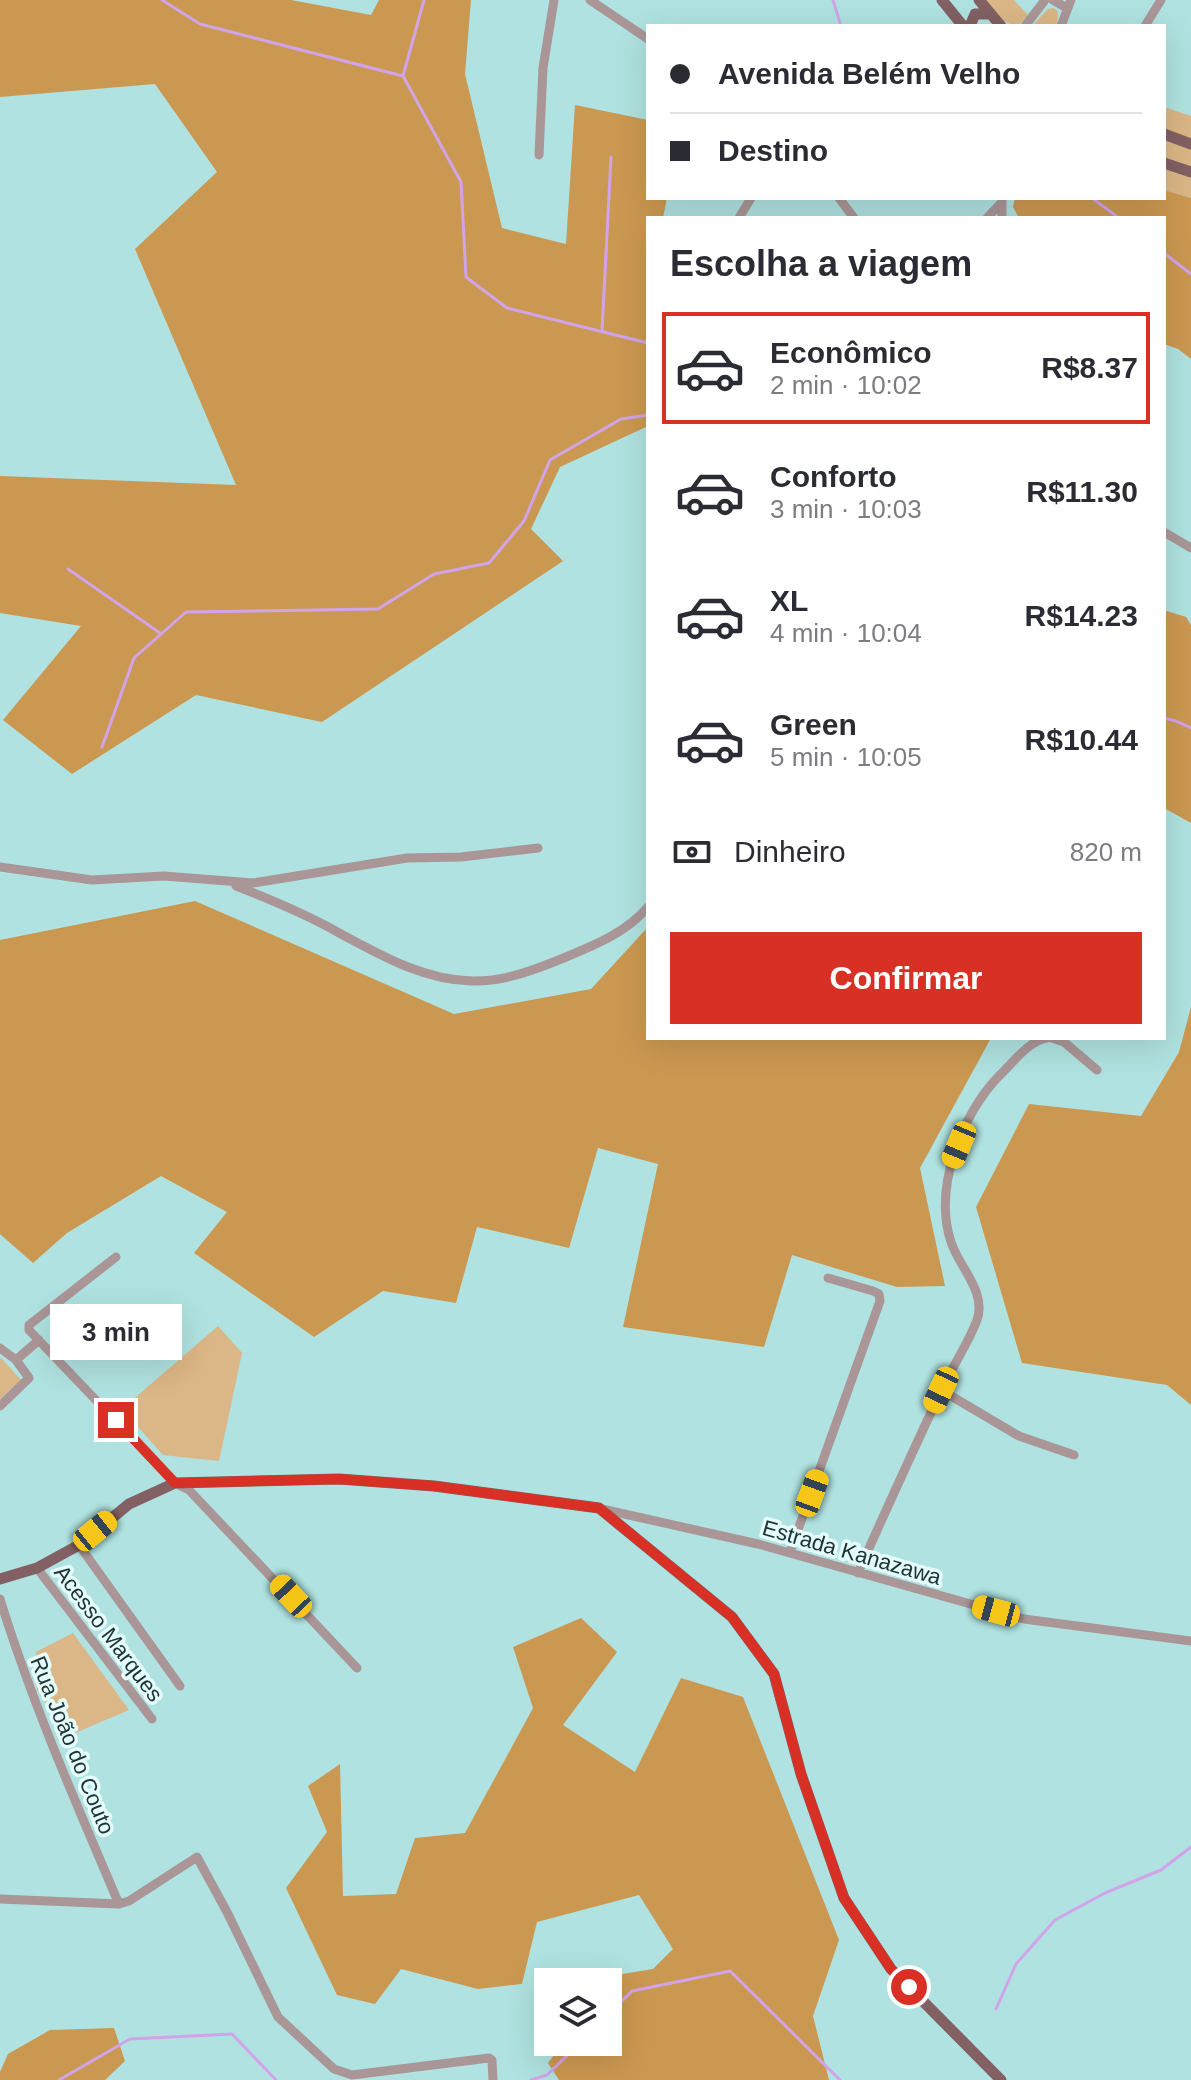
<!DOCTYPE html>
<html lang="pt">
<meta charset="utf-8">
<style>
body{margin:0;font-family:Helvetica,sans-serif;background:#f2f2f3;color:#2b2b33;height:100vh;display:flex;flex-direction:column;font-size:30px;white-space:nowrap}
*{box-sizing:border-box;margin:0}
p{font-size:26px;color:#7c7c81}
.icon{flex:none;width:44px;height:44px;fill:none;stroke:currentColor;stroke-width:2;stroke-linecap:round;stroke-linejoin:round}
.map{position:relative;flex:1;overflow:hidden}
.panel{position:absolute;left:646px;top:216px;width:520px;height:824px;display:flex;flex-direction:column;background:#fff;border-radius:0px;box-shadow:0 8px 32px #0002}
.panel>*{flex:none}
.guide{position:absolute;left:646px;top:24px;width:520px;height:176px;border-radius:0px;box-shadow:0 8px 32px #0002;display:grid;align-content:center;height:176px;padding:0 24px;background:#fff}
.controls{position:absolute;left:534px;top:1968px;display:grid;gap:16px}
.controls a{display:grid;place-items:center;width:88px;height:88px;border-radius:0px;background:#fff;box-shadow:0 8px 32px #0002;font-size:40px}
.end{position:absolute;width:36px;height:36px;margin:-18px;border:10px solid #d93025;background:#fff;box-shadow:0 0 0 4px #fff}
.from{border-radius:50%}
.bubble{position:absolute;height:56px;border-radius:0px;background:#fff;box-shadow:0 8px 32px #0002;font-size:26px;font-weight:700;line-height:56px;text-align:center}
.car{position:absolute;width:24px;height:48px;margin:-24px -12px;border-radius:10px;box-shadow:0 0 6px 2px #0007;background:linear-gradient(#f5c518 24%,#345 0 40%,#f5c518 0 76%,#345 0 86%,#f5c518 0)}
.guide b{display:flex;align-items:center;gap:28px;height:76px;font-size:30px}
.guide b+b{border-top:2px solid #e1e1e2}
.guide i{width:20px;height:20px;background:#2b2b33}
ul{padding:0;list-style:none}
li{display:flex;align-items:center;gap:24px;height:112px;margin:0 16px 12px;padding:0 8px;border:4px solid transparent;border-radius:0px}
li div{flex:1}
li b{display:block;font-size:30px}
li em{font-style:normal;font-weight:700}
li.on{border-color:#d93025}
li>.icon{width:72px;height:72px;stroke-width:1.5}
h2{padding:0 24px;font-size:36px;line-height:96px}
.pay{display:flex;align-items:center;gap:20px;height:88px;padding:0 24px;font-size:30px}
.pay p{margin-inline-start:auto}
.primary-button{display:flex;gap:16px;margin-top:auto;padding:16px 24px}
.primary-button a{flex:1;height:92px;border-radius:0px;background:#d93025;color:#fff;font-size:32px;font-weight:700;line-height:92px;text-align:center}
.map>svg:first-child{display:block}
</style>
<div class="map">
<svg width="1191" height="2080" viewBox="0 0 1191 2080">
<rect width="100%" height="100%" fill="#afe2e0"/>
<path fill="#dbb686" d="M986,0h28l14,15 -9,10c-16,1 -23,-13 -33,-25z
M1054,8l4,4 -1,14h-25l16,-17z
M1164,107l27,9v23l-27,-9z
M1164,139l27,10v18l-27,-8z
M1164,169l27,7v22l-27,-8z
M218,1326l24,27 -23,108 -56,-6 -41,-46z
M1,1358l20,22 -21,19v-40z
M73,1633l56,77 -61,26 -31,-46 -1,-38z"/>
<path fill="#cb9851" d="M0,0h291l80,15 8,-15h92l-6,74 37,154 64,16 9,-139 73,15v78h19l-4,20h-15v208l-88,41 -29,62 32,32 -241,161 -126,-27 -124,79 -69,-54 78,-94 -81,-13v-137l236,9 -101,-236 82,-77 -62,-88 -155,13z
M1164,190l27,8v161l-13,-10 -14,-5v-126h-145l-6,-11 2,-9h149z
M1164,610l22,7 5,8v198l-27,-15z
M195,901l259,113 137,-25 57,-62v111h343l-71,130 25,118 -48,1 -105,-32 -28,92 -141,-20 35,-163 -60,-16 -29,100 -92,-21 -21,76 -73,-12 -69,46 -120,-84 33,-41 -66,-36 -94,57 -34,30 -33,-29v-294z
M1191,1007v398l-24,-20 -145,-22 -46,-156 53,-103 112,12 38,-64z
M581,1618l36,34 -54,73 72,47 46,-94 62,19 96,243 -26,76 16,64h-270l-11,-17 16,-21h44v-60h-2l4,-6 43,-7 20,-20 -34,-54 -102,27 -15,62 -44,5 -77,-20 -26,35 -38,-9 -51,-107 41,-56 -19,-46 32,-22 3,132 53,-2 19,-56 50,-5 68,-125 -20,-61z
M114,2028l11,33 -20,19h-105v-8l8,-18 42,-24z"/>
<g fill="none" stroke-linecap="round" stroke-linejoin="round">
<path stroke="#d1a4e9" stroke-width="3" d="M162,0l38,24 203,52 58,106 5,95 41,31 141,35
M833,0l8,26
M403,76l21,-76
M1092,198l27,20
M1164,253l27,21
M602,331l9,-174
M68,569l92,64
M1164,718l12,3 15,7
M102,747l32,-89 52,-46 192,-3 56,-35 55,-11 35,-42 26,-61 71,-41 27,-4
M996,2009l20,-45 39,-44 50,-27 56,-23 30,-23
M608,2015l24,-24 98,-20 110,109
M59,2080l71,-41 102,-5 44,46
M531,2080l16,-5 34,-33"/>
<path stroke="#aa9697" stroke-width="9" d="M590,0l58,39
M1053,0l14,8
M1025,26l20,-26
M1061,26l10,-26
M1145,26l16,-26
M539,155l4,-87 11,-68
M839,198l15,20
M1002,201v17
M739,218l12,-20
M987,218l14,-15
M1164,532l27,16
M0,867l92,13 72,-4 89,7 154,-25 54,-1 77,-9
M236,886c36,14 72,29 105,48 41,22 83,46 131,47 32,1 65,-12 94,-24 29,-12 61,-25 82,-50
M1052,1038l12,4 33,28
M116,1257l-87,68v5l146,153 14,7 168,178
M0,1348l16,12 23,-20
M941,1390l78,46 55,19
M0,1406l29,-28 -13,-18
M602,1509l156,35 266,75 167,22
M79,1545l101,141
M790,1552l90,-251 -1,-7 -6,-3 -45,-13
M37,1568l115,151
M858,1573c27,-61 55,-122 83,-182 11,-24 27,-47 36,-71 10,-28 -18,-53 -26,-78 -18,-54 11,-129 49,-167 14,-13 28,-34 47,-37
M0,1599c32,104 76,204 119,305
M0,1899l119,5 10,-3 68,-44 30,55 51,105 56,52 18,6 137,-17 3,2 1,20"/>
<path stroke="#826063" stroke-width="11" d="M942,0l21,26
M979,0l22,26
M970,26l5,-12h14
M1164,134l27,10
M1164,163l27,9
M0,1579l37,-11 42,-23 50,-41 46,-21 164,-4 95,7 165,22 133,109 42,57 27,100 43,124 47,71 110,111"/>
</g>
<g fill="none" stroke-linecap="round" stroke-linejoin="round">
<path stroke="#d93025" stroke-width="10" d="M116,1420l59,63 164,-4 95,7 165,22 133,109 42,57 27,100 43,124 47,71 18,18"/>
</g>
<g text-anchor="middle" stroke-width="7" stroke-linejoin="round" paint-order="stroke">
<g font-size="22" fill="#203434" stroke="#e4fdfc">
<text transform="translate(852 1552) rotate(16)" y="8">Estrada Kanazawa</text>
<text transform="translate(109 1633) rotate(53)" y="8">Acesso Marques</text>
<text transform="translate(73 1745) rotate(68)" y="8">Rua João do Couto</text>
</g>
</g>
</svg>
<div class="controls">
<a><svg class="icon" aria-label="layers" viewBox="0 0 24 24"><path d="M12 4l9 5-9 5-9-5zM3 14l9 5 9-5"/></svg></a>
</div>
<i class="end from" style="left:909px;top:1987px"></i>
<i class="end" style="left:116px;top:1420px"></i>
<div class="bubble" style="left:50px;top:1304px;width:132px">3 min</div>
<i class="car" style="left:959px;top:1145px;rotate:203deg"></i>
<i class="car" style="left:941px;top:1390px;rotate:205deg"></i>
<i class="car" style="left:812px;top:1493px;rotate:20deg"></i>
<i class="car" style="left:95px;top:1531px;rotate:51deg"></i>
<i class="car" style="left:291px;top:1596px;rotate:317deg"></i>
<i class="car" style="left:996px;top:1611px;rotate:285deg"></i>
<div class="guide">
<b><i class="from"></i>Avenida Belém Velho</b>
<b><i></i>Destino</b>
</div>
<section class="panel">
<h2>Escolha a viagem</h2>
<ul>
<li class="on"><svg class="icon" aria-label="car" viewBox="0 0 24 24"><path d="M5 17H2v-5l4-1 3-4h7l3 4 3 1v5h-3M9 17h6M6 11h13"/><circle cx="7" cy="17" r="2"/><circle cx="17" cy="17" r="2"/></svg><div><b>Econômico</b><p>2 min · 10:02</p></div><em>R$8.37</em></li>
<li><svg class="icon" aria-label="car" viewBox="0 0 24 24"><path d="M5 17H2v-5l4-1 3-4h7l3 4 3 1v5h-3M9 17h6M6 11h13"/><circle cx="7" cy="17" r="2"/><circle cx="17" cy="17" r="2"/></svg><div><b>Conforto</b><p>3 min · 10:03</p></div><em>R$11.30</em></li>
<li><svg class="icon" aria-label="car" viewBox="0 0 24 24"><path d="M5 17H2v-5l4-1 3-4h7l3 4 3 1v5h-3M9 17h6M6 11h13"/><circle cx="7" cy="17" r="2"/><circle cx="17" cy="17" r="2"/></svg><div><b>XL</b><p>4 min · 10:04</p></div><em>R$14.23</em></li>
<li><svg class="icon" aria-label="car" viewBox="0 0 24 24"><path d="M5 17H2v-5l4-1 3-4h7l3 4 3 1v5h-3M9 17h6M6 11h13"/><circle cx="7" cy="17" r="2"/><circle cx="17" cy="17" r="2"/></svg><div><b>Green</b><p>5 min · 10:05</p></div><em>R$10.44</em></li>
</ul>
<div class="pay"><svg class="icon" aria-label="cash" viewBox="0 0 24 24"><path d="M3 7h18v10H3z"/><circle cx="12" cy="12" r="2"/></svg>Dinheiro<p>820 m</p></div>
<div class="primary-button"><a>Confirmar</a></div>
</section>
</div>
